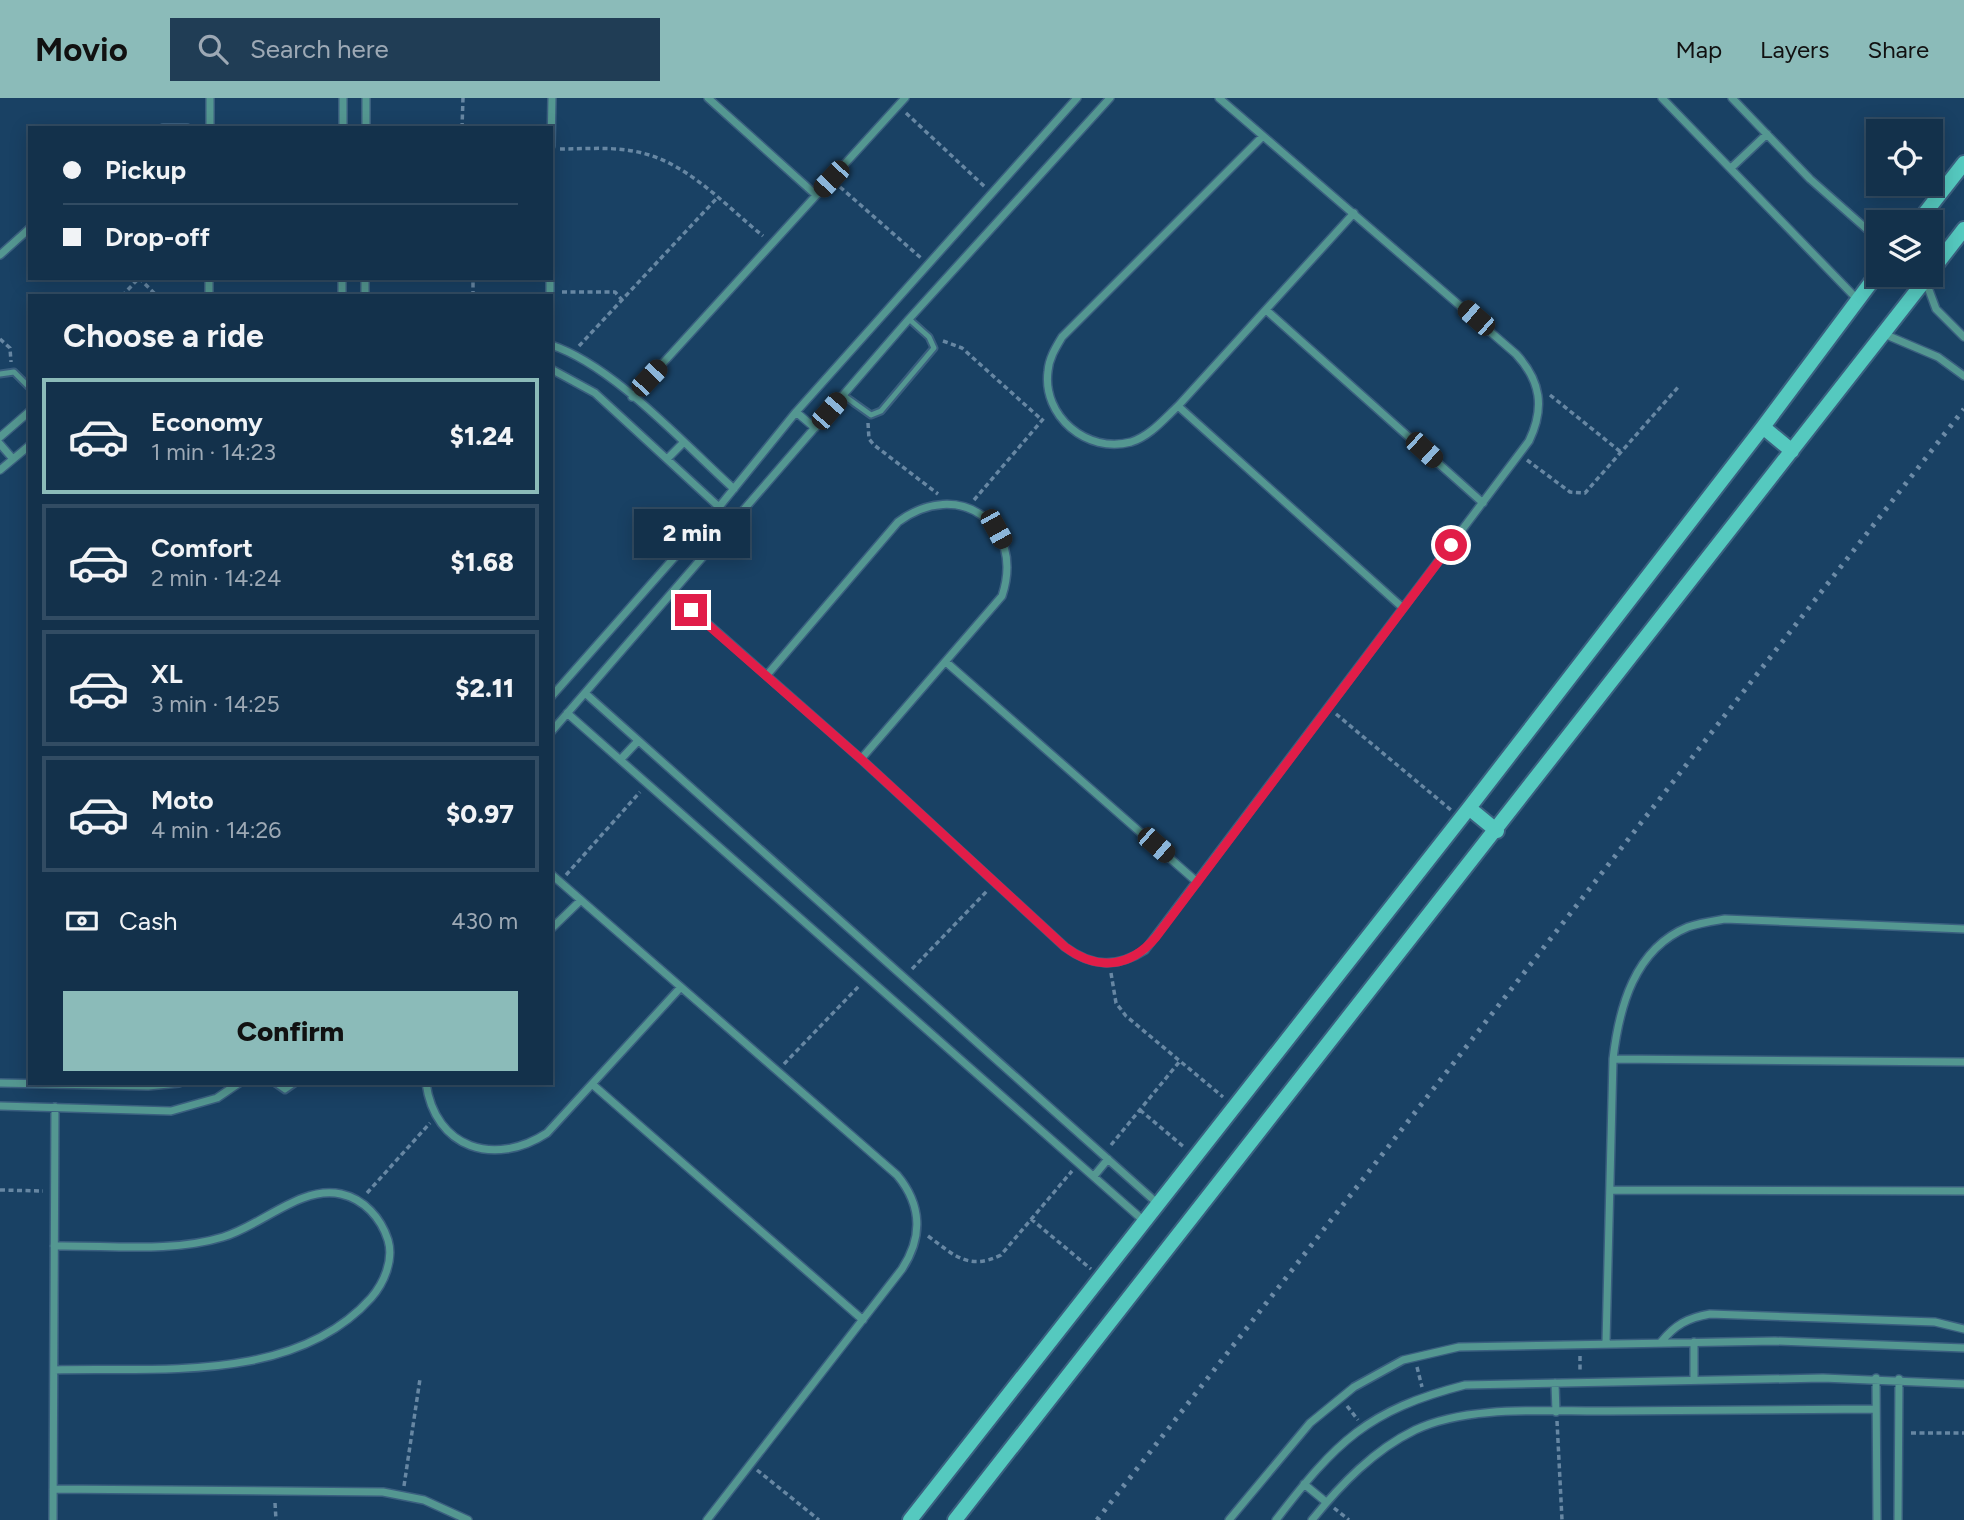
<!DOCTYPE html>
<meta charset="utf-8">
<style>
body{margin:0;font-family:Figtree,sans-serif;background:#203d55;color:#f1f3f6;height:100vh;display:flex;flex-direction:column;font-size:26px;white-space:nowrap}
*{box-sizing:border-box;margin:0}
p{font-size:23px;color:#9da9b5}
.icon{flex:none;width:38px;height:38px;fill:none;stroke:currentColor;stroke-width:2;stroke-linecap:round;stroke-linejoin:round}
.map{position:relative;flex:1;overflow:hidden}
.details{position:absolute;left:28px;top:196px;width:525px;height:791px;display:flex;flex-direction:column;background:#13314b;border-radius:0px;box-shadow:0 4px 18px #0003,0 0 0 2px #324c63}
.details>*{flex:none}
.hud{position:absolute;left:28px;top:28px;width:525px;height:154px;border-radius:0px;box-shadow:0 4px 18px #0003,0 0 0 2px #324c63;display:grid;align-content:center;height:154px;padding:0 35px;background:#13314b}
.controls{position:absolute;left:1866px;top:21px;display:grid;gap:14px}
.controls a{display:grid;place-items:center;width:77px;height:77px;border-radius:0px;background:#13314b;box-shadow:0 4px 18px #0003,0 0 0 2px #324c63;font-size:35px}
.end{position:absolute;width:32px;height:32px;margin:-16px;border:9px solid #e11d48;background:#fff;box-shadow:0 0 0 4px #fff}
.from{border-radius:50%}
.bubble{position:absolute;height:49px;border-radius:0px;background:#13314b;box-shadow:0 4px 18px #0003,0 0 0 2px #324c63;font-size:23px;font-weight:800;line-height:49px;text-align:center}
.car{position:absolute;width:21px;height:42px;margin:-21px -10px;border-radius:9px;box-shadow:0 0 5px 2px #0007;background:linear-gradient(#222 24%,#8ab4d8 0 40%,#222 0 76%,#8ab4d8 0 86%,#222 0)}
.hud b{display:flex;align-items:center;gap:24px;height:66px;font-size:26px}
.hud b+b{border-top:2px solid #324c63}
.hud i{width:18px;height:18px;background:#f1f3f6}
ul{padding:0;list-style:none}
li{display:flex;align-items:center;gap:21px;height:116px;margin:0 14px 10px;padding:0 21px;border:4px solid #324c63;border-radius:0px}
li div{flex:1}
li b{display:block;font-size:26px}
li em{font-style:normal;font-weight:800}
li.current{border-color:#8bbbb9}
li>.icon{width:63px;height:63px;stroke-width:1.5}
h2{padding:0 35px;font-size:32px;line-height:84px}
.pay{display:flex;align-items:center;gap:18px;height:77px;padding:0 35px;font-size:26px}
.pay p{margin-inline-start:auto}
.button{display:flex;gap:14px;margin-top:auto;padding:14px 35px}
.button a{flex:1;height:80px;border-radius:0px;background:#8bbbb9;color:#111;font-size:28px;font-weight:800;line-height:80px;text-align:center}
header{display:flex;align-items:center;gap:42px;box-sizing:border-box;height:98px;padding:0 35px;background:#8bbbb9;color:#111}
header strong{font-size:33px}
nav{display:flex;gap:38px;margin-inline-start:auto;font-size:24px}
.search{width:490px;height:63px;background:#203d55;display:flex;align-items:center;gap:18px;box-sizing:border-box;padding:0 24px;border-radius:0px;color:#9da9b5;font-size:26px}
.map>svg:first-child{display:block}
</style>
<header>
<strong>Movio</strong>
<div class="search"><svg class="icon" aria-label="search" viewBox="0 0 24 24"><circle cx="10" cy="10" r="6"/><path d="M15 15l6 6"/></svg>Search here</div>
<nav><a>Map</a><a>Layers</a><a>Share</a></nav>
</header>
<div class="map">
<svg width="1964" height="1422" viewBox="0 0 1964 1422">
<rect width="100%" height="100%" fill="#194164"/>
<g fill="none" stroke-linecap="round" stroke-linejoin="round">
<defs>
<path id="lane" d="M0,276l14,-2 16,16
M843,297l28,20 10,-4 53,-63 -5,-11 -20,-18
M275,985l10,7 10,-7"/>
<path id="street" d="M708,0l108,97
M1662,0l195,201
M1732,0l78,81 68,60
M163,30h24
M210,30v-30
M343,30v-30
M366,30v-30
M1262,39l-200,200c-6,10 -13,21 -14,34 -6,45 39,83 83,71 19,-6 33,-23 47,-36l176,-193
M551,48l1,-48
M1731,70l36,-34
M0,157l30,-27
M1926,184l10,27 28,28
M209,198v-18
M342,198v-18
M365,198v-18
M550,198v-18
M1266,212l217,193
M1884,236l54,23 26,19
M551,247c62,20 133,99 183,144
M551,271l44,24 124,114
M632,299l273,-299
M1178,308l225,202
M796,314l19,16
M0,339l30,-26
M0,346l13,15
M667,361l16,-16
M0,372l30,-25
M673,495l188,166 204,188c27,20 52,21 80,3l384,-509c16,-33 12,-60 -13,-87l-297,-256
M946,564l251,220
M767,577l131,-153c60,-45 128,2 104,74l-141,163
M585,595l572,510
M551,599l168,-190 77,-95 281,-314
M567,615l577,508
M551,634l358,-413 201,-221
M621,661l16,-17
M551,776l346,301c25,30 26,62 5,94l-195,251
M551,831l30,-29
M1613,961l351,3
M0,985l148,3 31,-3
M426,985c9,66 69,84 121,50l134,-146
M592,986l271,236
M0,1008l171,5 46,-13 22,-15
M1094,1078l14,-17
M1610,1092l354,1
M1661,1244c14,-17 26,-24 49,-28l225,8 29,7
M1694,1244v38
M1606,1245l7,-284c6,-51 21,-110 75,-132 11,-4 25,-6 37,-8l239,10
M54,1272c103,-3 240,14 317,-72 13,-15 23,-38 17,-58 -7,-22 -24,-41 -47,-46 -40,-9 -80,32 -118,43 -52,16 -114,8 -169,9
M1876,1280l1,142
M1555,1285l1,29
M1304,1386l22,18
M53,1391l330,3 41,8 44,20
M53,1422l2,-413
M1229,1422l81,-97 44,-36 49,-27 56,-13 316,-6 189,7
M1276,1422c60,-78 91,-110 189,-135l358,-7 141,6
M1312,1422c29,-36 62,-70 103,-90 54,-26 136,-18 195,-19 88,0 177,-1 266,-2
M1898,1422l1,-141"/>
<path id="secondary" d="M1918,124l46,-59
M1930,175l34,-44
M1763,329l29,24
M1469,710l28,23
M910,1422l559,-712 294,-381 115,-154
M955,1422l974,-1245"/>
</defs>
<use href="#lane" stroke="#3a5f7f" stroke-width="9"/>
<use href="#street" stroke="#3a5f7f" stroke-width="10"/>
<use href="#secondary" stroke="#3a5f7f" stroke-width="18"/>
<path stroke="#6787a3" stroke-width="3.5" stroke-dasharray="5 3.5" stroke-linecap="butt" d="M906,15l79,74
M462,30l1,-30
M560,51c27,0 56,-3 82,4 47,11 85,54 121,83
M840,89l81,71
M139,180l18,18
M562,194h53l8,9
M122,198l17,-18
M473,198v-18
M0,241l10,9 1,14
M943,243l19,7 80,72
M579,248l138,-148
M1550,297l72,58
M868,325l1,16 5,6 64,49
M1527,362l43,32 15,1 95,-108
M974,402l70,-82
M1336,616l115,96
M566,777l74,-83
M912,871l75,-78
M1111,875l5,30 10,13 97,81
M784,966l75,-78
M1140,1012l44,37
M1111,1047l69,-84
M0,1092l43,1
M367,1095l63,-70
M1031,1121l60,50
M928,1138c26,19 40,35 73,19l71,-84
M1580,1258v17
M1417,1269l5,20
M1347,1308l11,14
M1557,1323l5,99
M1911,1335h53
M757,1372l62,50
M404,1388l16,-107
M275,1405l1,17
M1334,1410l15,12"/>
<use href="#lane" stroke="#549791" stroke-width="5"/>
<use href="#street" stroke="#549791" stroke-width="7"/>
<use href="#secondary" stroke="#55c9bf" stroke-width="14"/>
<path stroke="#6c8ba7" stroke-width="5" stroke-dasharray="3.5 7" stroke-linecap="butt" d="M1097,1422l867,-1111"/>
</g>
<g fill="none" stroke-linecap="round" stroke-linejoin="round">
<path stroke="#e11d48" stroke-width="9" d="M691,512l170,149 204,188c32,24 65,21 91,-10l295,-392"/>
</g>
</svg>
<div class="controls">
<a><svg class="icon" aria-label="locate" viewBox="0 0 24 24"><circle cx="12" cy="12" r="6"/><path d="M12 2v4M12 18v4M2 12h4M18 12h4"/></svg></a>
<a><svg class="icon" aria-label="layers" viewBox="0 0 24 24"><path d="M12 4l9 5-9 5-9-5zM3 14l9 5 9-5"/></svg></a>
</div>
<i class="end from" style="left:1451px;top:447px"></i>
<i class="end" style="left:691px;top:512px"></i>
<div class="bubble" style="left:634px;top:411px;width:116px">2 min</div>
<i class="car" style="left:831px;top:81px;rotate:223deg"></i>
<i class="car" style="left:1476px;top:220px;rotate:311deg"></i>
<i class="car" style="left:649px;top:280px;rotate:43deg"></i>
<i class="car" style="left:829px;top:313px;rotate:41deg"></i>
<i class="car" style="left:1424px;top:352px;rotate:132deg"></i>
<i class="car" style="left:996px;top:431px;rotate:151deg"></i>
<i class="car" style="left:1156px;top:747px;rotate:131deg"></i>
<div class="hud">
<b><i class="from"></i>Pickup</b>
<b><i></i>Drop-off</b>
</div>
<section class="details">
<h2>Choose a ride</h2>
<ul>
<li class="current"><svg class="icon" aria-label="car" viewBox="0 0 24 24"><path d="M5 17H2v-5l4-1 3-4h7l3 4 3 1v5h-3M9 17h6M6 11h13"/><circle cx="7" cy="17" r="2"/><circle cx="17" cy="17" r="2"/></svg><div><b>Economy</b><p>1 min · 14:23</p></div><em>$1.24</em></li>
<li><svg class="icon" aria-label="car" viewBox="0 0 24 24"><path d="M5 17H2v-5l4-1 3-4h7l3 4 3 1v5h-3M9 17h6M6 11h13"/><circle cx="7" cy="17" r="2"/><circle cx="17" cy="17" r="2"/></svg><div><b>Comfort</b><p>2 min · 14:24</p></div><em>$1.68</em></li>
<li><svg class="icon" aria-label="car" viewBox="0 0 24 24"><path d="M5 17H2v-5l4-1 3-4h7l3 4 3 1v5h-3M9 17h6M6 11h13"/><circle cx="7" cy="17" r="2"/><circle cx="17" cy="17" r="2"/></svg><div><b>XL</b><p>3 min · 14:25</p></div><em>$2.11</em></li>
<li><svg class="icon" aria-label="car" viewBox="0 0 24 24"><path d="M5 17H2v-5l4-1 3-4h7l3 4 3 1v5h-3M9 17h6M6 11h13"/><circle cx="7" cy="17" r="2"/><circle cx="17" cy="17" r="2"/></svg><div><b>Moto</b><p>4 min · 14:26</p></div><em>$0.97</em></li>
</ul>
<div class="pay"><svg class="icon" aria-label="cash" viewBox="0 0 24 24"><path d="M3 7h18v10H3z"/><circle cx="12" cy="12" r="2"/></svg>Cash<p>430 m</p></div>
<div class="button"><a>Confirm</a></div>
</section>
</div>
